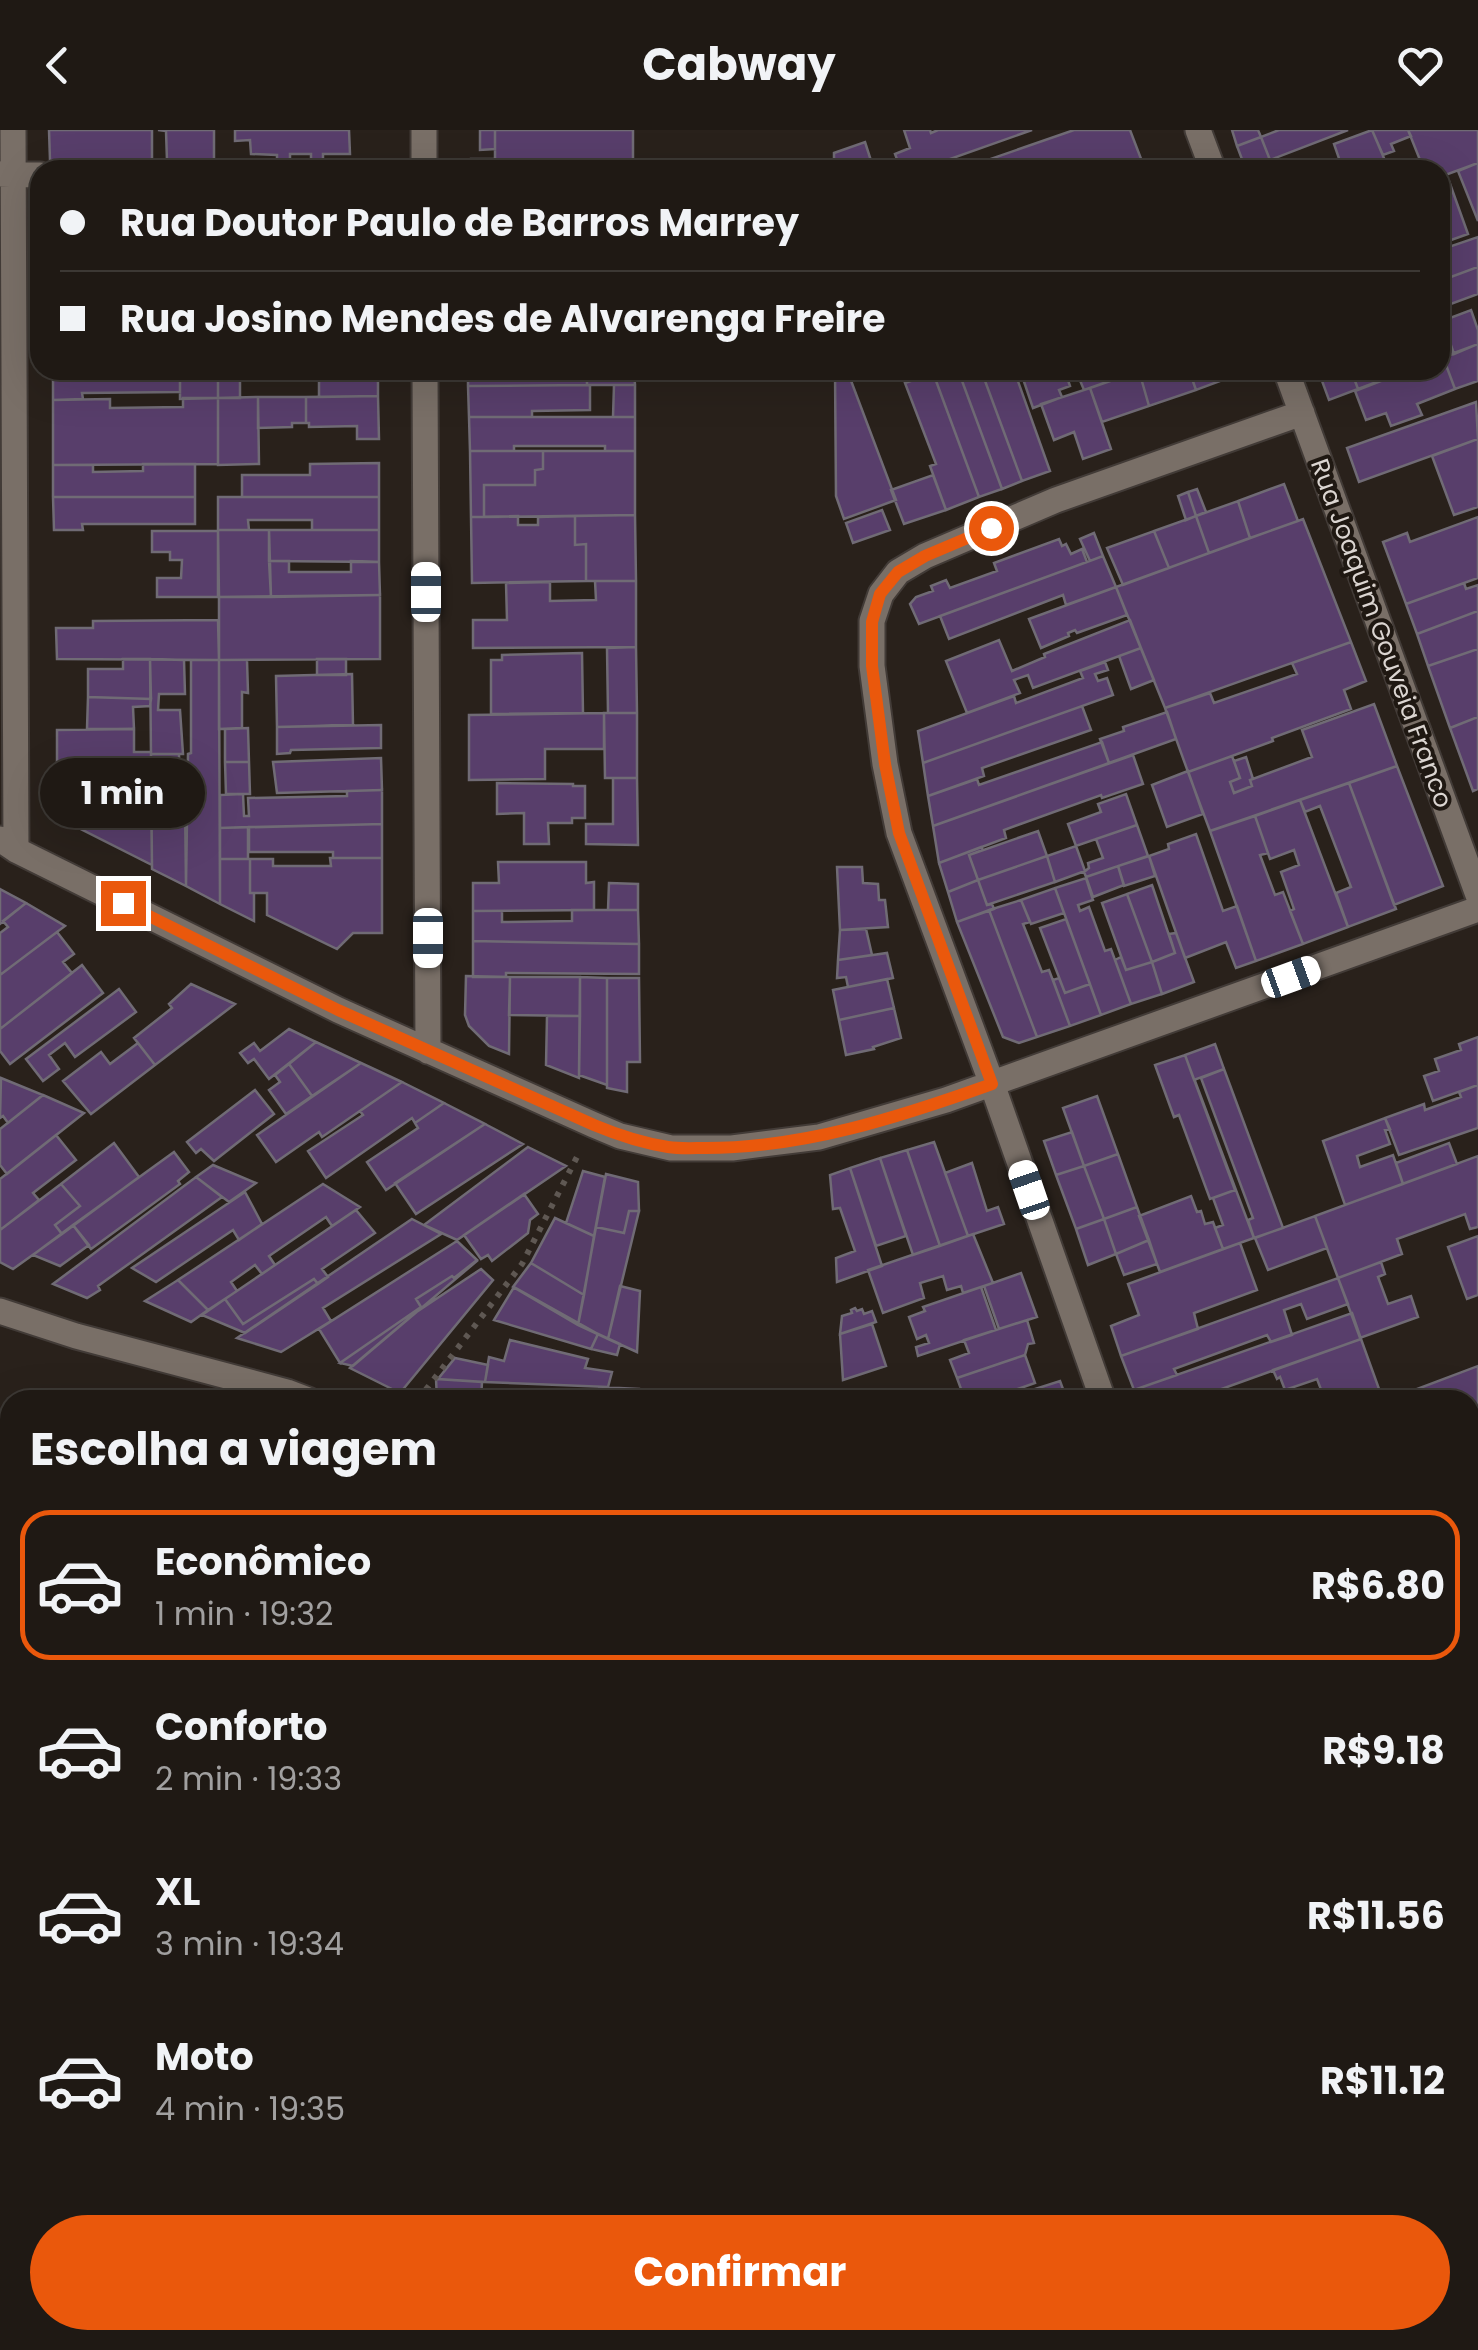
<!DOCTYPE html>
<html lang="pt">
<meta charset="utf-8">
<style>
body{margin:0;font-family:Poppins,sans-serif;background:#2c2622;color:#f1f3f6;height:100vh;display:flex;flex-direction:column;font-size:38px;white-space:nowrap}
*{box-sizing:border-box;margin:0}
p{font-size:32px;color:#a1a0a0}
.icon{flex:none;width:55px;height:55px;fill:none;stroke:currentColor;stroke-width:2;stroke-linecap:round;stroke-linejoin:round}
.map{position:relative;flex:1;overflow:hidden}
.sheet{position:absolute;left:0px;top:1260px;width:1480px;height:960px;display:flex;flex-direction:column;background:#1f1914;border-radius:30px 30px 0 0;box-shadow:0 10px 40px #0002,0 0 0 2px #3c3834}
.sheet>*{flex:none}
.banner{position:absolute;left:30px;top:30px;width:1420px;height:220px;border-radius:30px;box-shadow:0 10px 40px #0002,0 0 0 2px #3c3834;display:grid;align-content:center;height:220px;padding:0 30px;background:#1f1914}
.end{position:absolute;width:45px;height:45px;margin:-22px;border:12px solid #ea580c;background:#fff;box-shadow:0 0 0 5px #fff}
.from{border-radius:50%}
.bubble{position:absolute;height:70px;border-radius:35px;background:#1f1914;box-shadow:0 10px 40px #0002,0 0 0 2px #3c3834;font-size:32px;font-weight:700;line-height:70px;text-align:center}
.car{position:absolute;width:30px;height:60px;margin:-30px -15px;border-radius:12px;box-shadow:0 0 8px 2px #0007;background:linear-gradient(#fff 24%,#345 0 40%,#fff 0 76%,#345 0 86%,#fff 0)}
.banner b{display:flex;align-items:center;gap:35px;height:95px;font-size:38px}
.banner b+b{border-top:2px solid #3c3834}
.banner i{width:25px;height:25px;background:#f1f3f6}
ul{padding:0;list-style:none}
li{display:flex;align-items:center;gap:30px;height:150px;margin:0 20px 15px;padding:0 10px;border:5px solid transparent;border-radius:30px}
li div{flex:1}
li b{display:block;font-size:38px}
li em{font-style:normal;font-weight:700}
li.on{border-color:#ea580c}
li>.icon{width:90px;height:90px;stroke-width:1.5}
h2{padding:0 30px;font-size:45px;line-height:120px}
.primary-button{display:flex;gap:20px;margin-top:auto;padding:20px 30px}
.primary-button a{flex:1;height:115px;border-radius:60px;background:#ea580c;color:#fff;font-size:40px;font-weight:700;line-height:115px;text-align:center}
header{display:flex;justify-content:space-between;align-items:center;height:130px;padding:0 30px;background:#1f1914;font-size:45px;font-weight:700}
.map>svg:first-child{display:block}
</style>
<header><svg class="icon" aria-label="back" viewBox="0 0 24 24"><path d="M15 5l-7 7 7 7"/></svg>Cabway<svg class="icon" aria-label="heart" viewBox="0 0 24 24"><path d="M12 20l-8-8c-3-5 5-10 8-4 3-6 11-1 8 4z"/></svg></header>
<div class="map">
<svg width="1478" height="2220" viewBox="0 0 1478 2220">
<rect width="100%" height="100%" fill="#29211b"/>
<path fill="#583e6b" stroke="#706b75" stroke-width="2.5" d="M49,0h103v31l-102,-1z
M158,0h56v31h-47l-1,-30z
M235,0h114l1,24h-27v6l-12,1v-7h-21v6l-13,1v-6l-26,-1 -1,-14 -15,1z
M480,0h15v19l-15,1z
M495,0h138v40h-138z
M904,0h26l1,3 7,-3h94l-113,40h-18l-6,-16 15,-6z
M1074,0h56l13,34 -18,6h-166z
M1232,0h26l3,7 -24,9z
M1279,0h69l-78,30 -9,-23z
M1372,0h36l3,6 -20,8 3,7 -11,4z
M1372,0l17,40h-46l-9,-26z
M1408,0h70v33l-38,14v-7h-16z
M1261,7l9,23 5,-2 3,7 -13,5h-19l-9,-24z
M865,12l9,28h-40v-17z
M471,29h24v11h-24z
M1478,33v58l-20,-50z
M1449,51l19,53 -28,10v-60z
M1478,107v30l-38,14v-37l4,-1 2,5z
M1478,137v27l-38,14v-27z
M1471,180l7,20v14l-24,10 -12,-33z
M1440,191l4,4 10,29 -14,4z
M1478,214v37l-23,8 -12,-32z
M1443,227l12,32 -38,15 5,11 -31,11 -5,-13 -20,7 -11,-29 54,-21h31v-12z
M53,240h127v22l-98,1 1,6 -30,1z
M180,240h38v28l-38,1z
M218,240h22v28h-22z
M319,240h59v26l-59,1z
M468,240h119v15l-119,1z
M587,240h47l1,15h-48z
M835,240h12l49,130 -52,19 -8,-23z
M917,240h15l47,127 -33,13 -16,-44 6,-2 -31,-81 6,-2 -2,-8z
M932,240h26l44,119 -23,8z
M958,240h23l41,111 -20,8z
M981,240h33l36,101 -28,10z
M1020,240h34l1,4 10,-3 5,15 -11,4 3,7 -29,11z
M1101,240h21l2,6 -40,14 -5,-12z
M1189,240l7,20 -47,16 -10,-35z
M1189,240h49l1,4 -43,16z
M1318,240h33l7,19 -29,11z
M1351,240h58l-51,19z
M1139,241l10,35 -47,16 -12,-34z
M590,255v25l-58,1v6h-63l-1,-31z
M614,255h21v32h-22z
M1090,258l21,61 -28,10 -9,-27 -20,8 -13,-36z
M378,266l1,43h-22v-13l-48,1v-4h-3v-26z
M258,267l1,67 -41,1v-67z
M258,267h48v26h-14v4l-34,1z
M183,268h35v66l-165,1v-65l57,-1v9l73,-1z
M1476,272l2,37 -119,43 -12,-34z
M469,287h166v34h-30v-5h-91v5h-44z
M1478,309v68l-24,8 -22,-59z
M470,321h73v18l-8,1v15h-51v32h-13z
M543,321h92v64l-151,2v-32h51v-15l8,-1z
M379,333v34h-137v-22h68v-11z
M143,334h52v33h-142v-32h40v7l50,-1z
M933,345l13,35 -42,14 -13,-34z
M1284,354l14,37 -48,17 -12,-37z
M1197,359l9,23 -10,4 -8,-24z
M1188,362l8,24 -10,4 -8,-24z
M53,367h142v27h-113l1,6h-29z
M218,367h161v33h-67v-10h-64l1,10h-31z
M1238,371l12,37 -41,15 -13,-37z
M882,380l8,20 -37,13 -7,-20z
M635,385l1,66h-50v-37l-11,1v-29z
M518,386v9h20v-8l37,-1v29l11,-1v37l-114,2 -1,-66z
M1196,386l13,37 -40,15 -15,-37z
M1478,387v61l-72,26 -23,-62 24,-9 3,9z
M1303,389l48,123 -186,66 -49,-121z
M218,400h51l2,67h-52z
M269,400h110v32l-110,-1z
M152,401h66v66h-61v-19h24l1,-18h-12v-8h-18z
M1154,401l15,37 -46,17 -16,-37z
M1094,403l9,23 -13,5 -10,-22z
M1059,409l3,7 4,-2 5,10 11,-5 5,13 -168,62 -9,-20 6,-7 17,-6 -2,-5 15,-6 4,8 47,-17 -3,-8z
M1103,426l13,31 -50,18 -3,-10 -114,44 -9,-23z
M269,431h20v11h62v-11l28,1 1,33 -109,2z
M595,451h41v66l-163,1v-28h34l-1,-37 44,-1v19l46,-1z
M1464,453l2,6 12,-4v26l-61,23 -11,-30z
M1116,457l11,28 -50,18 -2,-3 -7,3 1,3 -28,12 -12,-29z
M380,465v64l-161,1v-63z
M1478,481v38l-50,17 -11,-32z
M218,490l1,40 -162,-1 -1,-31h37v-7z
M1130,490l11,28 -108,40 -5,-13 -14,5 6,13 -53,20 -21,-52 53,-21 13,31 33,-14 -1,-3z
M1351,512l15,39 -22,9 7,19 -79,29 1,3 -85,31 -23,-64 45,-15 4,10 83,-29 -5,-11z
M636,517l1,66h-29l-1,-65z
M1141,518l13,32 -23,9 -12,-33z
M1478,519v68l-28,11 -22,-62z
M582,523l1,60 -92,1v-54h11v-5z
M123,529h27l1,40 -63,-2v-28h35z
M150,529l34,1 1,34h-26l-1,16h22l3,44h-32z
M317,529h29v16h-29z
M191,530h28l1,244 -34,-18 2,-132 3,-1z
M219,530h28l1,33 -6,-1v36l-23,1z
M1105,532l3,8 -13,4 3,7 9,-3 6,17 -190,68 -5,-32 96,-35 2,7 67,-25 -3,-7z
M352,544l1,51 -76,2 -1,-51z
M88,567l63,2 -1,7 -17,1 1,22h-47z
M1374,574l23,62 -187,65 -22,-59 44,-16 8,22 -10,4 4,11 18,-7 -2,-6 62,-23 -10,-27z
M1082,576l9,24 -109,38 2,8 -56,20 -5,-33z
M1167,582l9,27 -67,24 -9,-24 24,-8 -1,-4z
M604,583v36h-59v30l-76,1v-65z
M604,583h33v65h-32z
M1478,587v72l-5,2 -23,-63z
M381,595v23l-90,2 -1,3 -13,1v-27z
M248,598l1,34h-24v-33z
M134,599v23h17v9l-94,1v-32z
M1102,612l7,21 -176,63 -5,-30 49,-17 2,6z
M151,624h28l1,49h5l1,83 -34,-17z
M1133,625l10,29 -41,14 -1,-3 -97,35 2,8 -67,25 -6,-37z
M1246,627l7,22 -3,1 2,6 -18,7 -4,-11 10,-4 -6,-17z
M381,628l1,32 -105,3 -4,-31z
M86,631h65v10l-17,-1 -1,25 -46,1z
M225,632h24l1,32h-24z
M1397,636l46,120 -49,19 -45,-122z
M1188,641l15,43 -36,13 -15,-42z
M613,648h24l1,67 -52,-1v-20h27z
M497,653l76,1v2h12v32h-13v5h-24l1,21h-25v-31l-27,1z
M1349,653l47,126 -48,18 -12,-34 15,-6 -31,-81 -15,6 -5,-12z
M382,660v34l-162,4v-33l23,-1 1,22h5l-1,-18 99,-2v-5z
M1126,664l11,31 -61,21 -8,-22 33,-12 -3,-8z
M151,665l1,70 -89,-45 -5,-13 -1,-11z
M1300,670l48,127 -45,17 -13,-33 4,-2 -13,-37 18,-7 -5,-15 -24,9 -15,-43z
M1255,686l13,37 -8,2 15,40 8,-3 20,52 -47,17 -46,-130z
M382,694v34h-49v-6h-84v-25z
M1137,695l11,31 -62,21 -2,-5 5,-4 -1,-5 15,-5 -7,-19z
M248,697v32h-28v-31z
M1038,701l9,25 -69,24 -9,-25z
M1196,704l27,77 14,-5 19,55 -20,7 -10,-26 -41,16 -36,-102 20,-7 -1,-5z
M1076,716l9,25 -30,11 -8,-26z
M981,717l2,3 -14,5 9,25 -30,12 -9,-29z
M1047,726l8,26 -68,23 -9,-25z
M1149,726l6,20 -31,10 -6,-20z
M330,728h52v75h-29l-16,16 -70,-34v-22h-17v-34h23v7h58z
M220,729h30v34h4v28l-34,-17z
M498,732h88v21l8,-1v28l-121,1v-28h26z
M1118,736l6,19 -31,12 -7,-20z
M837,737h25l1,16 15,1 1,16h6l3,27 -48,3z
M1086,748l7,22 -15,5 2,6 9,-4 16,44 6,-2 20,55 -30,11 -46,-127z
M978,750l9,25 5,-1 2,5 -37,13 -9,-30z
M609,753l29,1v26h-30z
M1152,755l23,68 -23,9 -25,-68z
M1055,758l9,25 -33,11 -10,-24z
M0,759l26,14 -26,21z
M1127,764l25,68 -26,8 -24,-67z
M1021,770l9,22 -7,2 2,5 17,43 7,-2 21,56 -33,11 -48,-127z
M26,773l39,23 -65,49v-42l8,-6 -5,-6z
M572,780h66l1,34 -166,-3v-30h29v11l70,-1z
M989,780l48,127 -18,6 -16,-6 -46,-115z
M1066,789l24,65 -25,9 -25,-65z
M866,799l6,26 -34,5 2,-30z
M57,802l17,22 -11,8 9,11 -72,56v-54z
M1176,803l18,49 -32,12 -10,-32 23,-9 -6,-19z
M473,811l166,3v30l-133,-1v4h-33z
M887,823l6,25 -45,9 -2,-10 -9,1 1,-18z
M1121,827l5,13 26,-8 10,32 -31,10 -16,-44z
M82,835l21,28 -93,71 -10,-13v-22z
M466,846l44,1 -1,77 -20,-8 -20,-20 -4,-11z
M510,847h70v39l-71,-1z
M580,847l27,1v107l-28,-10z
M607,848h32l1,84h-13v30l-20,-4z
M1059,848l6,15 25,-9 11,31 -31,11 -17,-46z
M887,849l7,29 -55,12 -6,-30z
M191,854l44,20 -80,61 -21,-27 38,-30 -3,-4z
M119,859l17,23 -61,45 -10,-14 -16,12 10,14 -16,12 -17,-22z
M894,878l7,30 -28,9 1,2 -28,6 -7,-35z
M547,886h33l-1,62 -33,-13z
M289,899l27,13 -47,37 -15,-20 -6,4 -8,-10 14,-10 6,8z
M1478,907v48l-45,16 -9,-25 15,-5 -4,-12 26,-9 -2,-6z
M316,912l45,21 -49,33 -23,-32z
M138,913l17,22 -64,49 -28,-33 38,-29 9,12z
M1215,914l9,25 -30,11 -9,-25z
M1185,925l50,135 -25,9 -31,-84 -5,2 -19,-52z
M361,933l41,19 -80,55 -3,-5 -43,30 -19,-27z
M289,934l23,32 -26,18 -17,-24 11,-8 -5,-7z
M1224,939l59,159 -29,10 -6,-18 5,-2 -52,-140z
M1,948l42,17 -35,28 -5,-7 -3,2z
M1195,951l59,157 -31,11 -8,-21 8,-3 -10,-27 22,-8z
M402,952l42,21 -29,20 -3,-5 -86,60 -18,-27 55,-36 -3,-4z
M1478,955v43l-79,27 -14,-37 39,-14 1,6 36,-13 -2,-5z
M255,960l19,24 -60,47 -13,-12 -5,4 -9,-11z
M43,965l41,18 -77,61 -7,-9v-36z
M1097,966l21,58 -34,12 -21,-58z
M444,973l41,21 -99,66 -19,-28 51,-34 -3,-5z
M1385,988l5,11 -5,1 5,14 -33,12 3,11 33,-12 10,29 -58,21 -22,-64z
M485,994l38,20 -107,70 -21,-31z
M1072,1002l12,34 -28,9 -12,-34z
M56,1005l20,25 -43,33 6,7 -39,30v-51z
M934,1012l34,94 -28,10 -33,-96z
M114,1013l25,34 -77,57 -7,-9 25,-19 -19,-22z
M1449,1013l8,21 -54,20 -7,-21z
M528,1017l38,19 -109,74 -33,-15z
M907,1020l33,96 -27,9 -33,-97z
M174,1022l15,20 -11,9 2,3 -89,65 -18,-24z
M1118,1024l19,53 -33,12 -20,-53z
M1478,1026v71l-8,2 -5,-15 -68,25 5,15 -64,24 -23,-62z
M880,1028l26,78 -30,10 -26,-78z
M972,1033l15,48 11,-4 6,17 -36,12 -23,-63z
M213,1035l43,18 -27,19 -33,-25z
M1084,1036l20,53 -28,10 -20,-54z
M850,1038l32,98 -45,16 -1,-24 19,-7 -15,-43 -7,1 -3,-34z
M583,1041l22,6 -11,59 -28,-13z
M606,1044l32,8 1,29h-10l-5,22 -28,-6z
M196,1047l26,20 -124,89 2,4 -13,8 -34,-14z
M61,1054l19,22 -25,19 7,9 -49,35 -13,-7v-32z
M323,1054l37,23 -28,19 -6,-9 -57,39 6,9 -13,9 -7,-9 -24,17 6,9 -29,19 -30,-30z
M245,1062l17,32 -23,16 -6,-10 -77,52 -24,-14z
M524,1064l14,20 -8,6 -2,13 -36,28 -4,-6 -7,4 -17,-24z
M1191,1066l6,16 4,-1 4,13 8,-2 10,27 -63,23 -21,-56z
M1137,1077l12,33 -33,14 -12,-35z
M356,1080l19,23 -53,36 6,8 -10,7 -4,-5 -71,45 -18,-25z
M629,1081h10l-31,128 -30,-14 18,-98 28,6z
M1315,1086l12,32 -59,22 -13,-32z
M555,1088l39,18 -10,59 -53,-32z
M412,1089l29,15 -118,74 8,13 -50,31 -44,-14z
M1104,1089l12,35 -28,11 -12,-36z
M73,1095l16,20 -29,21 -27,-11z
M973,1104l20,49 -30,10 -2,-7 -14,4 -4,-14 -23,7 4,15 -41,15 -15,-43z
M1478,1106v59l-11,4 -19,-52z
M1149,1110l8,24 -33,11 -8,-21z
M457,1111l20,19 -23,18 -2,-2 -36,23 5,8 -81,56 -21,-34z
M1240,1113l17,47 -63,23 4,16 -77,27 -10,-30 28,-11 -11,-31z
M478,1130l-125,106 -13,-3 81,-56 -5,-8 36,-23 2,2z
M1381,1132l4,12 -7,3 10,27 23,-8 7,21 -58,21 -22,-60z
M531,1133l53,32 -6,30 -65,-38z
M481,1139l12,11 -93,113 -50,-25 65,-55z
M1021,1143l16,44 -38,12 -15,-43z
M1338,1148l10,26 -41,15 -6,-15 -17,6 8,25 -21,7 -4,-7 -93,34 3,6 -43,15 -13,-34z
M314,1149l4,5 -73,49 -43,-18 23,-16 18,25z
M178,1150l30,30 -17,12 -46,-21z
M620,1156l20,5 -3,61 -29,-13z
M514,1157l84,47 -7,15 -97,-29z
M981,1157l15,43 -78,26 -2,-9 13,-4 -3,-8 -9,4 -8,-22 16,-6 -2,-4z
M855,1178l2,3 5,-2 2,5 8,-3 4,11 -36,12 2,-18 10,-3 -1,-3z
M1352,1183l9,26 -170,61h-54l-3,-10z
M1027,1190l7,23 -6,1 -3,11 -68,23 -7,-18 19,-7 -5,-13z
M872,1194l14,42 -43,14 -3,-46z
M598,1204l22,10 -3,11 -26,-6z
M1361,1209l22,61h-58l-8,-21 -32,11 -5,-13 -3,2 -4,-9z
M510,1210l78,19 -3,9 27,4 -4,15 -123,-5 4,-25 15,4z
M1025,1225l10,28 -49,17h-21l-8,-22z
M455,1228l33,7 -3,17 -47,-3z
M1478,1236v69l-8,3v-38h-82z
M436,1249l46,3 -1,18h-44z
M1060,1251l7,19h-66z
M598,1257l41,2v11h-40z
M1478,1311v31l-8,3v-31z
M1478,1375v142l-6,2 -2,-4v-137z
M0,1669h10v69h-10z
M1476,1709l2,5v109l-8,-22v-89z
M0,1738h10v67h-10z
M0,1805h10v25h-10z
M1478,1833v32l-8,3v-32z
M7,1843h3v71h-8l-1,-56 6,-1z
M1478,1985v40l-8,3v-40z
M0,2078h10v66h-10z
M1470,2081l8,23v28l-8,3z
M1478,2132v34l-8,3v-34z
M1478,2206v14h-61l28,-10h15l1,2z
M583,2210h32l-1,10h-55l1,-4h30v-5z"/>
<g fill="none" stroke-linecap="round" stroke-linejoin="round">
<defs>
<path id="minor" d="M13,0l3,720
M424,0v40
M1198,0l15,40
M0,44l40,1
M425,240l3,681
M1286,240l192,525
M0,709l16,11 322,160 256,115 26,11 51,12h61l87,-11 127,-37 532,-191
M0,1181l76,25 211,56 21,8
M1103,1270l-111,-316 -93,-251 -14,-69 -13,-98v-45l9,-27 17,-22 27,-16 131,-56 246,-87
M0,1605h10
M1470,1908l8,-3
M0,1980h10
M0,2185l10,-1
M417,2210l3,10
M1219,2210l31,10
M830,2220l3,-10"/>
</defs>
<use href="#minor" stroke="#423b37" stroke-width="29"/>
<path stroke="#5f5853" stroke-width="6" stroke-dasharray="5 8" stroke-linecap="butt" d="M418,1270l104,-136 56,-109"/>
<use href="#minor" stroke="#796f67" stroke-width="25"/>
</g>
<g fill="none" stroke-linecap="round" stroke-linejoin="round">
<path stroke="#ea580c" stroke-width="12" d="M123,773l215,107 256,115c24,10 48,18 74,22 12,2 26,1 38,1 98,0 194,-31 286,-64l-93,-251 -14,-69 -13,-98v-44l8,-28 18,-22 27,-16 66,-28"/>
</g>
<g text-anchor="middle" stroke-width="8" stroke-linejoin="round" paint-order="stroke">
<g font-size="25" fill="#dbd5d1" stroke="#1f1812">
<text transform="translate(1382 503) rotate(70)" y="9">Rua Joaquim Gouveia Franco</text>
</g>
</g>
</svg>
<i class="end from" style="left:991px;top:398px"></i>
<i class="end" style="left:123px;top:773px"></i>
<div class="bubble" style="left:40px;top:628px;width:165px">1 min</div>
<i class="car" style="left:426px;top:462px;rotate:0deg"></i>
<i class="car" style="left:428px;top:808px;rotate:180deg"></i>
<i class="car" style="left:1291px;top:847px;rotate:70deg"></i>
<i class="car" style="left:1029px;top:1060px;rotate:341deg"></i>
<div class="banner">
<b><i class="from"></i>Rua Doutor Paulo de Barros Marrey</b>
<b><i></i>Rua Josino Mendes de Alvarenga Freire</b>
</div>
<section class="sheet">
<h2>Escolha a viagem</h2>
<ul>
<li class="on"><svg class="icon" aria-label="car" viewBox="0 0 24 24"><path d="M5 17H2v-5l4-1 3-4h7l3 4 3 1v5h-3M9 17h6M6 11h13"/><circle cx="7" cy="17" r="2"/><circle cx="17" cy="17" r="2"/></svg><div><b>Econômico</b><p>1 min · 19:32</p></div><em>R$6.80</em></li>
<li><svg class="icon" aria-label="car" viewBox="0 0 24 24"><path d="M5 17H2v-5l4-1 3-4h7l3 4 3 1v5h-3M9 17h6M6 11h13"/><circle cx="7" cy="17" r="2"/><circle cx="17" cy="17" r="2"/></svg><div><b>Conforto</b><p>2 min · 19:33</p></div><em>R$9.18</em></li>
<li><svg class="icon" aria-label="car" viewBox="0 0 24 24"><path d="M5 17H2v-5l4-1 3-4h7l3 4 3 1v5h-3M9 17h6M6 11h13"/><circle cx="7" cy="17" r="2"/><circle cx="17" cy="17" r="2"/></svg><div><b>XL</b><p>3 min · 19:34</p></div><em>R$11.56</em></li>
<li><svg class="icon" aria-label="car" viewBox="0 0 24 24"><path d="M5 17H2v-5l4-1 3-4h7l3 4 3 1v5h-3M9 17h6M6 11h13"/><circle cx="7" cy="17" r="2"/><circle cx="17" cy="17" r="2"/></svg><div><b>Moto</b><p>4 min · 19:35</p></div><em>R$11.12</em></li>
</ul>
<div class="primary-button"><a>Confirmar</a></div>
</section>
</div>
